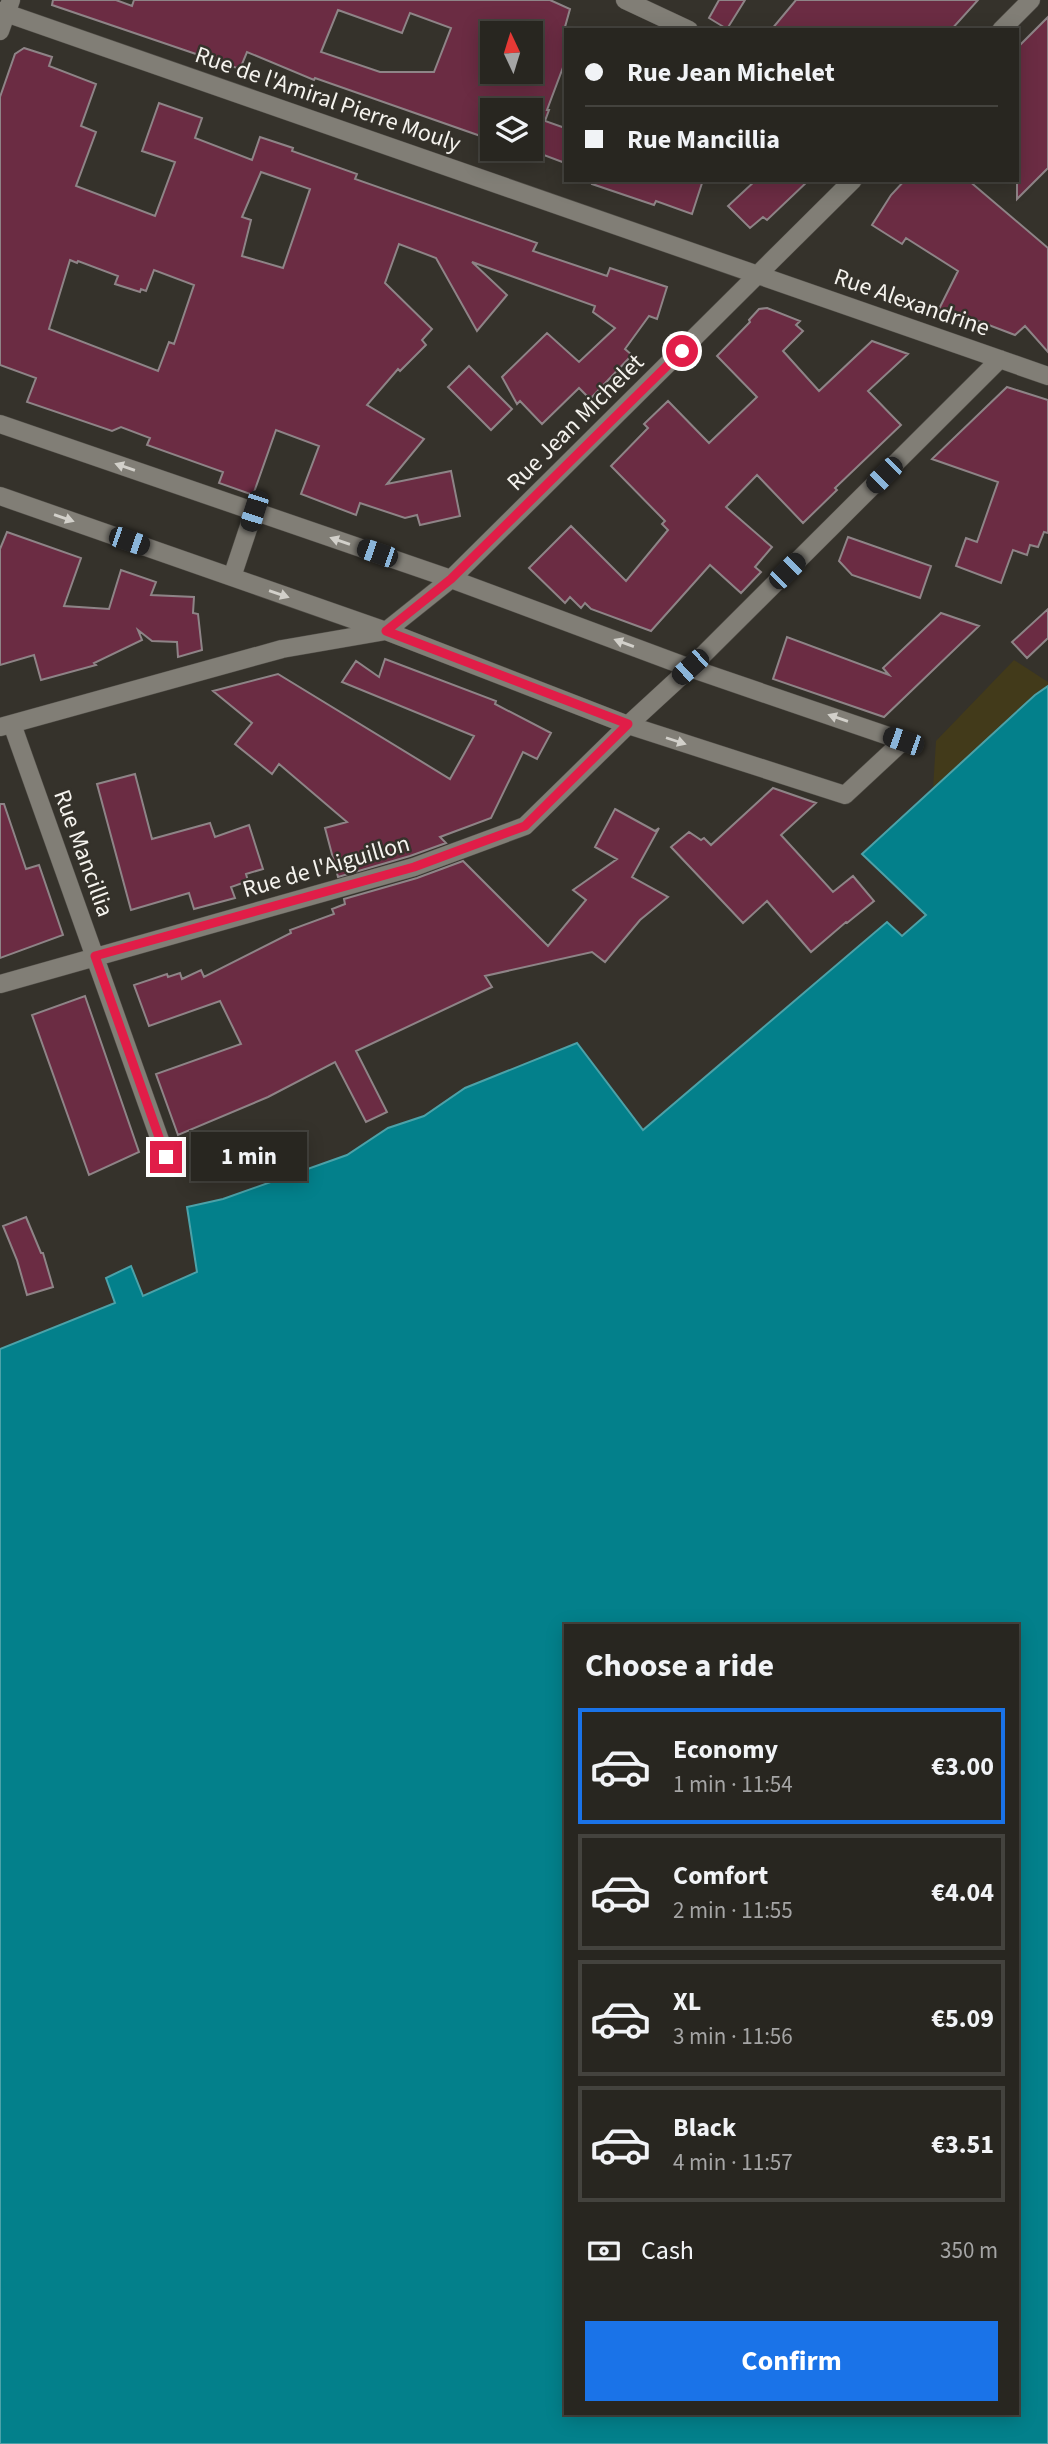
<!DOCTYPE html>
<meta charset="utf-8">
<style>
body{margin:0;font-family:"Source Sans 3",sans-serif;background:#34322d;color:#f1f3f6;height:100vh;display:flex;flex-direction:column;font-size:26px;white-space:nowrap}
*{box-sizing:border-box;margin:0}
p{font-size:23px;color:#a5a5a5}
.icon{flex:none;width:38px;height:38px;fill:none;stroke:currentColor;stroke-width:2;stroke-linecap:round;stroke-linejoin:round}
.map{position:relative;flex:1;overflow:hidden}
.details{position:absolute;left:564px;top:1624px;width:455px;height:791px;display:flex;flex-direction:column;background:#282620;border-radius:0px;box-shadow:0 4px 18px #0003,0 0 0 2px #44433e}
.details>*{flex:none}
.top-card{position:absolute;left:564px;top:28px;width:455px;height:154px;border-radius:0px;box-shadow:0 4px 18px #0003,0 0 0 2px #44433e;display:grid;align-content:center;height:154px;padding:0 21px;background:#282620}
.needle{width:46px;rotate:356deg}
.buttons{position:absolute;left:480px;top:21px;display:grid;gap:14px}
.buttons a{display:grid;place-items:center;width:63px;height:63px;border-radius:0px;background:#282620;box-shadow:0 4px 18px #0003,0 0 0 2px #44433e;font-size:35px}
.end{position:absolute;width:32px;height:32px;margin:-16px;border:9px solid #e11d48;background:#fff;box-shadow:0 0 0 4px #fff}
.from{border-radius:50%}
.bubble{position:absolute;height:49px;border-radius:0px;background:#282620;box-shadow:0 4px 18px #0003,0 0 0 2px #44433e;font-size:23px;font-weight:700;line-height:49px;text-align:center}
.car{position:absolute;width:21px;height:42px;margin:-21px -10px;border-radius:9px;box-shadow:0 0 5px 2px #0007;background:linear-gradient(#222 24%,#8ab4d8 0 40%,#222 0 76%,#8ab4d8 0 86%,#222 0)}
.top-card b{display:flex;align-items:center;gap:24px;height:66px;font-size:26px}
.top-card b+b{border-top:2px solid #44433e}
.top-card i{width:18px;height:18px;background:#f1f3f6}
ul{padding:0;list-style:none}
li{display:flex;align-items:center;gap:21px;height:116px;margin:0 14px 10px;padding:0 7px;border:4px solid #44433e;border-radius:0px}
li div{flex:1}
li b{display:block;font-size:26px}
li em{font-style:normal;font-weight:700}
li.active{border-color:#1a73e8}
li>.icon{width:63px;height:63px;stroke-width:1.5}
h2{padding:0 21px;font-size:32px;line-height:84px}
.pay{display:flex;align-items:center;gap:18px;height:77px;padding:0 21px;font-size:26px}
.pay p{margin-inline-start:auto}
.action{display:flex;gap:14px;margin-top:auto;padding:14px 21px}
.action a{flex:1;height:80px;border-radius:0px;background:#1a73e8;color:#fff;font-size:28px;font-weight:700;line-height:80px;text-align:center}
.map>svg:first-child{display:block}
</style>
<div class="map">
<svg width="1048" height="2444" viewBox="0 0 1048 2444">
<rect width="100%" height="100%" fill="#35322b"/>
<path fill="#423a1a" d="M1014,660l34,22v41l-145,238 -16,-39 15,14 24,-21 -64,-61 71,-65 3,-48z"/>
<path fill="#03808b" stroke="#4ca2a9" stroke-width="2" fill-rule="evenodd" d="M1048,686v1758h-1048v-1095l115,-46 -9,-25 25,-12 12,30 54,-24 -10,-65 36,-8 124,-44 41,-27 36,-12 41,-28 112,-45 66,87 244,-208 15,14 24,-21 -64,-61 173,-159zM565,1626h452v787h-452z"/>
<path fill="#6b2c43" stroke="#8e8487" stroke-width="2" fill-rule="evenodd" d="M53,0h63l16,6 2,-6h416l20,9 -5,18v35l-18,48h2l-4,11 20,7v35l-21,-8 -1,4 -28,-10h15v-39h-38v30l-177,-62 -1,2 -67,-28 -7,17 -188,-64zM338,10l64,23 8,-20 41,15 -17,44h-54l-59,-20zM492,33h38v39h-38z
M719,0h26l-18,29 -18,-11z
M796,0h182l-27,30h-180z
M1048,17v151l-31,31v-151z
M24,48l28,9 -3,9 47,18 -15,42 15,6 -20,54 79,30 20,-54 -33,-11 17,-48 43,15 -7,20 57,22 8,-23 33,11 -1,3 65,23 -2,5 182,64 -4,8 74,25 3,-8 57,19 -10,32 -8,-3 -24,33 7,6 -42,44 -11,-11 -37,36 -22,-23 -3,3 -15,-27 45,-44 32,29 36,-34 -22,-16 2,-6 -123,-44 35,33 -30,36 -41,-73 -37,-14 -14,39 47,46 -10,11 4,5 -26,26 -2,-2 -31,36 57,34 -37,45 64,-13 9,45 -40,9 -3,-10 -12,3 -45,-15 -4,12 -55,-21 18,-48 -43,-16 -23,65 -34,-12 4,-11 -76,-27 3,-7 -29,-11 -9,4 -85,-29 9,-24 -36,-13v-268l15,-43zM261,172l49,17 -27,79 -41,-12 9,-36 -9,-3zM70,260l7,3 1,-2 40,15 -3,8 25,8 1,-3 5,2 8,-21 40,15 -20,59 -5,-2 -11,29 -109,-42z
M593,180h110l-11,34 -36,-13 -2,4 -62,-21z
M756,180h53l-42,40 -4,-3 -13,11 -22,-22z
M905,180h63l80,68v104l-23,-26 -10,9 -55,-21 -1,3 -20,-8 19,-38 -52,-33 -4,6 -30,-19 19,-30z
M767,308l33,13 -4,4 7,6 -20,20 36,40 53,-50 36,13 -40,37 33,34 -66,63 2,2 -34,33 -46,-48 -31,32 46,40 -17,20 6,5 -20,21 -31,-28 -59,66 -60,-22 -6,-6 -4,5 -11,-11 -5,6 -36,-35 42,-42 55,55 42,-51 -6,-6 3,-3 -54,-55 37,-38 -4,-4 24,-23 41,42 48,-46 -40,-41 33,-34 -1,-2 10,-11z
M469,366l43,43 -21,21 -43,-43z
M1007,387l41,13v133l-4,-1 -6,15 -8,-2 -3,10 -14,-5 -12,33 -45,-17 10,-28 11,4 21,-60 -66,-23z
M7,532l74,26 -17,48 45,3 12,-39 35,12 -5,13 43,2 -1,16 5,1 4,36 -24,7 -1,-15 -25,-1 -14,-11 4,10 -48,23 2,2 -55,15 -7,-25 -34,10v-116z
M848,537l83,29 -11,32 -68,-23 -13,-14z
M1048,609v29l-21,20 -15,-16z
M941,613l38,13 -95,91 -111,-38 14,-42 102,38 -6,-7z
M385,659l111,42 -1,3 56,29 -14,26 -14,-7 -32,66 -51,19 6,6 -36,13 -72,21 -13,-49 22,-6 -68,-58 -7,10 -37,-30 17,-21 -39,-32 65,-17 172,105 24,-43 -132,-54 14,-21 23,16z
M135,774l17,65 58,-16 5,14 34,-12 14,44 -17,5 2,7 -17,6 4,11 -41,11 -5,-16 -58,17 -34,-126z
M773,788l43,15 -35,32 52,57 20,-16 21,25 -27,22 -1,-1 -35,30 -44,-51 -24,22 -72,-76 18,-15 12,8 3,-2 7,7z
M0,804h4l22,65 13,-4 24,70 -63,23z
M615,809l40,22 4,-3 -27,49 36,20 -28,23 -35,42 -13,-10 -107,24 7,11 -136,64 31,61 -21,10 -31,-60 -67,35 -90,38 -22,-61 85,-30 -21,-43 -71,25 -15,-41 33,-11 1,3 12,-4 2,6 19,-9 3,7 87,-44 -1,-3 44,-16 -2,-5 13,-5 -1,-5 73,-21 46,-17 85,85 38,-46 -13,-10 44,-31 -22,-12z
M85,996l54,156 -50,23 -57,-160z
M26,1217l15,36h2l10,34 -26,8 -10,-35 -14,-34z"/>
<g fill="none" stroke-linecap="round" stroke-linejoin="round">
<defs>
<path id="minor" d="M625,0l64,30
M0,11l1048,365
M1001,30l30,-30
M0,31l11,-31
M0,424l451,155 239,89 213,73 -58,54 -217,-70 -242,-94 -386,-135
M232,577l22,-66
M12,724l154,433
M0,727l282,-78 104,-18 65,-52 402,-399
M0,984l414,-117 111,-41 103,-101 62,-57 310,-309"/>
</defs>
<use href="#minor" stroke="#514e48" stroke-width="19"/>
<use href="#minor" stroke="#817e76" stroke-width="18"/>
</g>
<defs><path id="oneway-solid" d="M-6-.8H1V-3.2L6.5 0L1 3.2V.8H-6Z" transform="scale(1.75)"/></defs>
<g fill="#d2d0ca">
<use href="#oneway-solid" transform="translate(125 467) rotate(-161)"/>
<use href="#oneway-solid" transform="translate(64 518) rotate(19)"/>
<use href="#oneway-solid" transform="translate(340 541) rotate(-161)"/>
<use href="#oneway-solid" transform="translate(279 594) rotate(19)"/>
<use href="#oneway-solid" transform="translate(624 643) rotate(-160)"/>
<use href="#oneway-solid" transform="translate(838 718) rotate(-161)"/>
<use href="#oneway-solid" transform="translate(676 741) rotate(18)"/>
</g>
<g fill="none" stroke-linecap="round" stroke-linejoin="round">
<path stroke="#e11d48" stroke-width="9" d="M166,1157l-71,-201 319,-89 111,-41 103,-102 -242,-93 65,-52 231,-228"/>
</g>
<g text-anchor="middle" stroke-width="5" stroke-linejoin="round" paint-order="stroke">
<g font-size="24" fill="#f5f3ee" stroke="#35322b">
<text transform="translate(328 99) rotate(19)" y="8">Rue de l'Amiral Pierre Mouly</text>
<text transform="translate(912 302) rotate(19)" y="8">Rue Alexandrine</text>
<text transform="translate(575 422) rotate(-45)" y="8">Rue Jean Michelet</text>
<text transform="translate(84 853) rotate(70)" y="8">Rue Mancillia</text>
<text transform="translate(326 866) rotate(-16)" y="8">Rue de l'Aiguillon</text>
</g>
</g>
</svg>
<div class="buttons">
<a><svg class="needle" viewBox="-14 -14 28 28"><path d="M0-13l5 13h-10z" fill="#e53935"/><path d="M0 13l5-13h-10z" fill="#a5a5a5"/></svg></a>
<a><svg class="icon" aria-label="layers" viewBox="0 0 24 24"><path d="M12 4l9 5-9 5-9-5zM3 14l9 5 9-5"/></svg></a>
</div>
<i class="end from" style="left:682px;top:351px"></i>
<i class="end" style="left:166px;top:1157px"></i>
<div class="bubble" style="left:191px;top:1132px;width:116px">1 min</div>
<i class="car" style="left:884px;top:475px;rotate:225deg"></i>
<i class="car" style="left:254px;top:511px;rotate:198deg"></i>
<i class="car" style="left:129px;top:541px;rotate:109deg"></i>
<i class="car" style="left:377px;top:553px;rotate:289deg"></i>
<i class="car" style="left:787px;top:571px;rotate:45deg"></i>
<i class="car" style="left:690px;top:667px;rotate:228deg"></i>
<i class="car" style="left:903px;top:741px;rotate:289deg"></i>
<div class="top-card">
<b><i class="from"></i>Rue Jean Michelet</b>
<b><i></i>Rue Mancillia</b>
</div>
<section class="details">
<h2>Choose a ride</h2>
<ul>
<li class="active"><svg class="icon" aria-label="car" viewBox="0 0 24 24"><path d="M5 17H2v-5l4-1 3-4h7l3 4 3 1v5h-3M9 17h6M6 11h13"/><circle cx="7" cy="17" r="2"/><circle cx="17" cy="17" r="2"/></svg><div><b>Economy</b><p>1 min · 11:54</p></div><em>€3.00</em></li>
<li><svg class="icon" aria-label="car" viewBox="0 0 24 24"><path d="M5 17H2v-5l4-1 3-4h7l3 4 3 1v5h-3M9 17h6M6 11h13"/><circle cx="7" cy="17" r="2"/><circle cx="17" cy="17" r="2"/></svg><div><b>Comfort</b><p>2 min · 11:55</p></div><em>€4.04</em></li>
<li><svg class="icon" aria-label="car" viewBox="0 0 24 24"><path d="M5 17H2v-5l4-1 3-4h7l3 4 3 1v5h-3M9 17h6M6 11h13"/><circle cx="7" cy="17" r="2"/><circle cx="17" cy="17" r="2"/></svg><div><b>XL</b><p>3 min · 11:56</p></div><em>€5.09</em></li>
<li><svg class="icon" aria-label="car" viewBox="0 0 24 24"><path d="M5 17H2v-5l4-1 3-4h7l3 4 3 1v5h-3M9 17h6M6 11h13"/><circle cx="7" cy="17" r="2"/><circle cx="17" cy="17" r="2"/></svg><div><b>Black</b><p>4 min · 11:57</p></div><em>€3.51</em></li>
</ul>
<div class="pay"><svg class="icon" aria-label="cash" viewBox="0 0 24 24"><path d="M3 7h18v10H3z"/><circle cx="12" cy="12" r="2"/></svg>Cash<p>350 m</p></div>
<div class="action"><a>Confirm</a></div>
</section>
</div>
